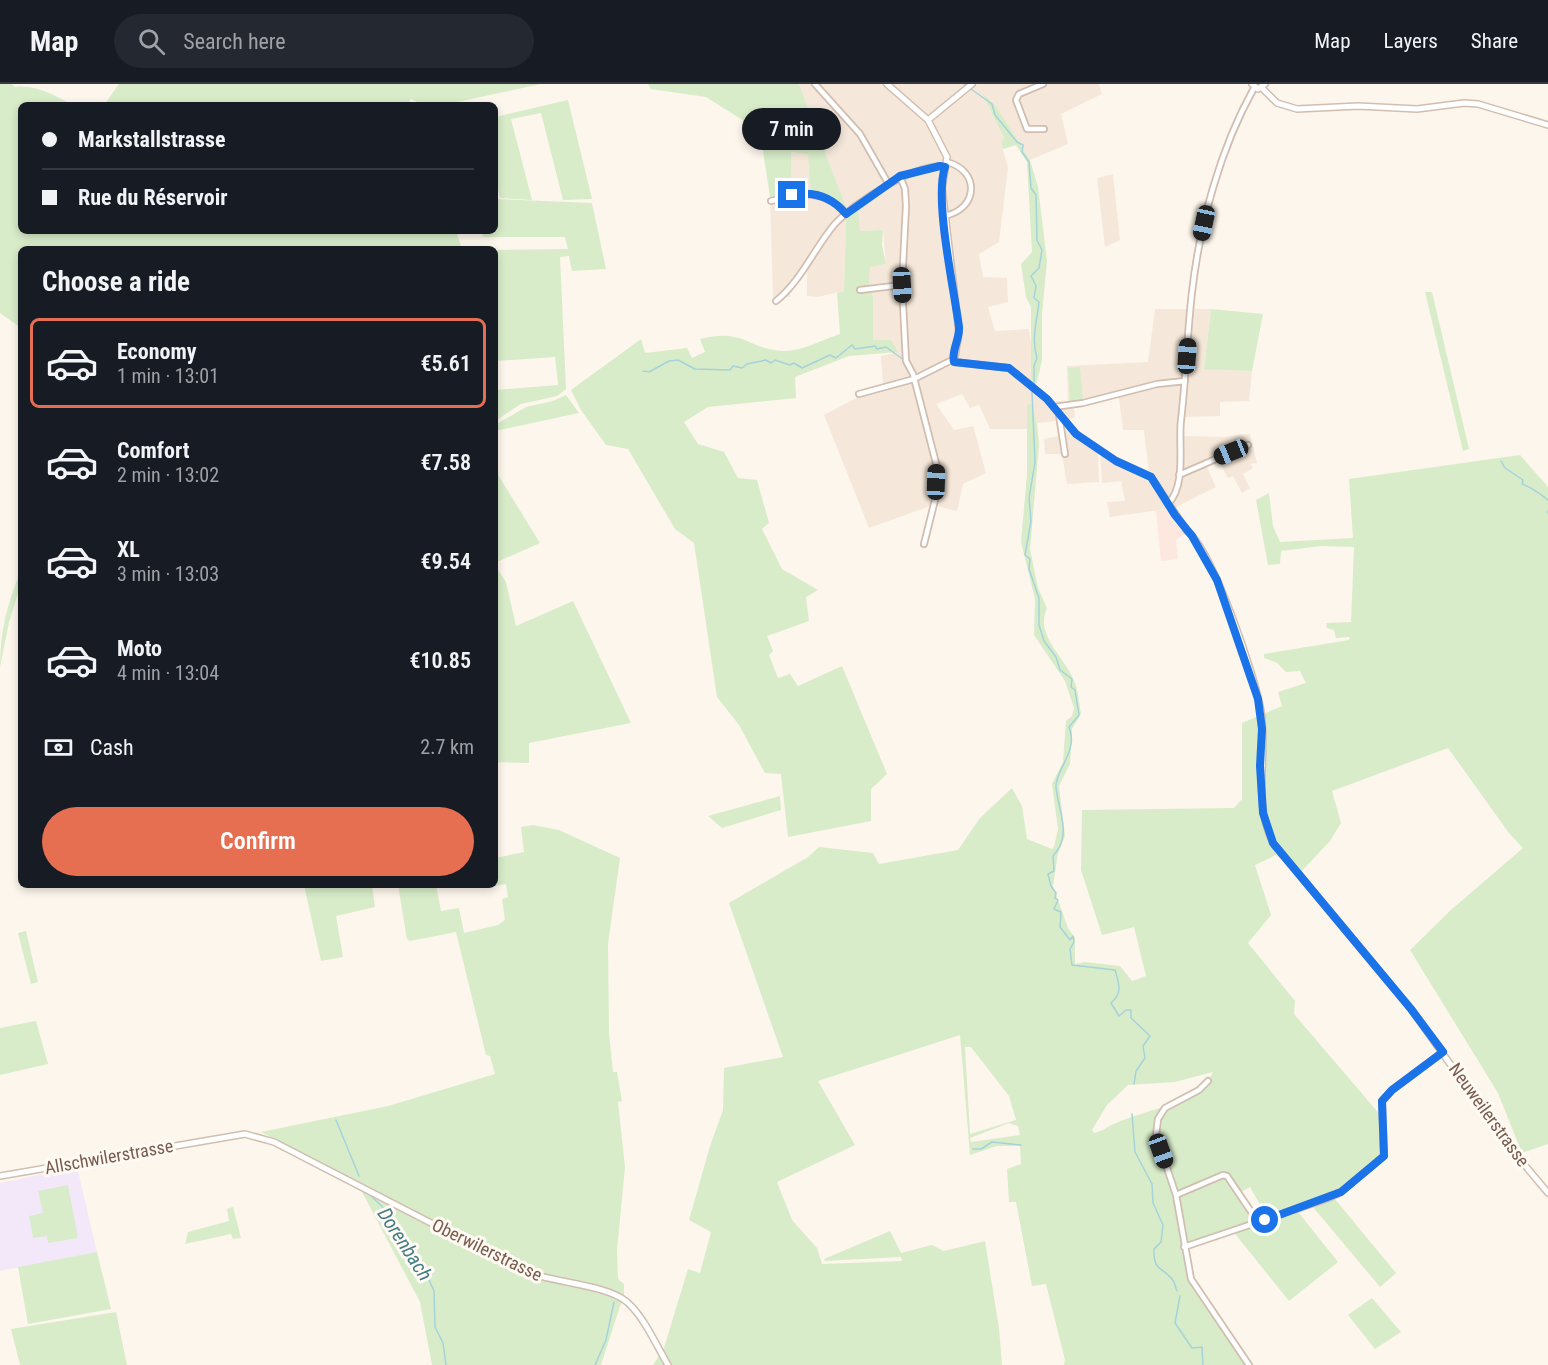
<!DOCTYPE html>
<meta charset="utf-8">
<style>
body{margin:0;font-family:"Roboto Condensed",sans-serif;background:#242831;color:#f1f3f6;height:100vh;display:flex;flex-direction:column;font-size:22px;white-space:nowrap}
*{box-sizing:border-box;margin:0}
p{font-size:20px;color:#9ea1a6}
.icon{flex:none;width:33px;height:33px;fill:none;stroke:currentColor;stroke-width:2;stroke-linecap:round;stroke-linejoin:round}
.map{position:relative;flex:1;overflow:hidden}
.details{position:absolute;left:18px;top:162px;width:480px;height:642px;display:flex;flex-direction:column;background:#171b24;border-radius:9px;box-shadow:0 3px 9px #0003}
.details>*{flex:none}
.top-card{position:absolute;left:18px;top:18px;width:480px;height:132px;border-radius:9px;box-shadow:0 3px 9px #0003;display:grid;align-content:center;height:132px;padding:0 24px;background:#171b24}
.end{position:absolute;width:27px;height:27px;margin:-14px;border:8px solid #1a73e8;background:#fff;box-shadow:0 0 0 3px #fff}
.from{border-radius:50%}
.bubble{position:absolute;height:42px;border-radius:21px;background:#171b24;box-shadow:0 3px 9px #0003;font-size:20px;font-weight:600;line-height:42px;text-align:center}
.car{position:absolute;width:18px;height:36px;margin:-18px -9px;border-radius:8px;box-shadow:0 0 4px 2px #0007;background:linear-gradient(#222 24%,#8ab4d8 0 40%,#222 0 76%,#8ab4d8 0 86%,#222 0)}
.top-card b{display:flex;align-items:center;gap:21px;height:57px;font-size:22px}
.top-card b+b{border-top:2px solid #363941}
.top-card i{width:15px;height:15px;background:#f1f3f6}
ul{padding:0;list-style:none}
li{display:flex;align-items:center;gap:18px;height:90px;margin:0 12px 9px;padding:0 12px;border:3px solid transparent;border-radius:9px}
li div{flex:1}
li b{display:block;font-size:22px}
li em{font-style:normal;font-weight:600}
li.selected{border-color:#e76f51}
li>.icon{width:54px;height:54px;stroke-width:1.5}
h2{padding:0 24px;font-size:27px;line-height:72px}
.pay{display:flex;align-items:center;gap:15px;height:66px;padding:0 24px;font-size:22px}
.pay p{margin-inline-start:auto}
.button{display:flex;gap:12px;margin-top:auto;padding:12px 24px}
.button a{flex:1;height:69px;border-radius:36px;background:#e76f51;color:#fff;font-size:24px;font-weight:600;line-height:69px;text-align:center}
header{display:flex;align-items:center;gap:36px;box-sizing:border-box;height:84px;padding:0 30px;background:#171b24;border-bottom:2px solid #363941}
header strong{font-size:28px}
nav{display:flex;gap:33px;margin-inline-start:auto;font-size:21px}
.search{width:420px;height:54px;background:#242831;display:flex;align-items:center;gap:15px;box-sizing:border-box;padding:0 21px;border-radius:33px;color:#9ea1a6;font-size:22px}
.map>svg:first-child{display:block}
</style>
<header>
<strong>Map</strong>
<div class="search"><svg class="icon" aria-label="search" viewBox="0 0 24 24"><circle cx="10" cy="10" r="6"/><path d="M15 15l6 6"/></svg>Search here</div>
<nav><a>Map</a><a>Layers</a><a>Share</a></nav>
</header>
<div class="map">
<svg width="1548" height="1281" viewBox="0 0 1548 1281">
<rect width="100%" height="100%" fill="#fdf6ec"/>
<path fill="#f5e8da" d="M799,0h300l3,10 -41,20 7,30 -38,16 -34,-54 -13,-11 21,44 -3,4 7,25 -9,74 -20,12 4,23 24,1 1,24 -20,5 7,24 34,-2 4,29 -2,23 24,20h13l-1,-35 81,-4 7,-53h56l-7,59 48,3 -3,30 -29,1v14l-35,1 -2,19 40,1 27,-3 7,29 -7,1 3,4 -10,6 7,14 -8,5 -9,-17 -5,2 -10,-18 -12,5 10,22 -42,21 -64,9 -3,-15 18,-1 -4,-20 -19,2 -2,-34 49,23 -5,-42h-21l-4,-32 -45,10 1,9 -8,3 31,27 1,35 -32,2 -5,-30h-17l-1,-15 14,-3 -2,-15 -19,2 -6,-20 -4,2 1,24h-38l-11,-24 -9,3 -8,-14 -26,10 18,26 19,-4 13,47 -23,11 -6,27 -24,-6 -64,23 -45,-113 59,-31 -2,-28 17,-4 -25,-12v-43l-4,-11 1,-20 16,-2 -3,-34 -23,1 -14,-12 -2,72 -26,6 -11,-1v-28l-17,22v7l-17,1 -3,-101 22,-5 -1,-40 17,2 19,41 19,14z
M1113,90l7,66 -15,7 -8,-69z"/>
<path fill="#fde8e0" d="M1174,424l15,23 -13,9 2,19 -17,2 -5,-50z"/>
<path fill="#f3e8fa" d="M77,1083l20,85 -97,19v-88z"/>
<path fill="#d8ecc9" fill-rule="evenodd" d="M0,0h12l3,3c19,-3 41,8 57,18h-51v126h435l6,18h-441v79l-21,-15z
M119,0h422l-98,21h-20l-12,-6 -4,6h-303z
M648,0h151l48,126 -20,-15 -16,-3 -3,-38 -17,-2 1,40 -22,5 -10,-66 -54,-34 -55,-8z
M982,9l14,13 34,54 8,27 9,74 -5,54v45l-6,26 -5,-5v-74l-5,-10 -5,-33 11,-12 -5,-90 -11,-17 -13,4 -2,-6 3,-5z
M568,16l24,99 -29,1 -22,-87 -30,6 21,81 -32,-2 -5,-21v-60z
M495,115l97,4 14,66 -34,2 -3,-15 -9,1 6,132 -9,7 -36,8 -26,17v-31l63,-5 -3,-28 -60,4v-111l73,-1 -3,-12h-82l-2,-6h14z
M858,127l2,20 23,-1 -1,15 4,19 -16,3 -1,19 4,11v43h18l7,12 -49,4 -54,21 1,21 -88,9 -24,15 14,22 26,8 14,26 19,2 12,43 -7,6 20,40 36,21 -12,7 3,24 -42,15 6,15 -4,4 9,23 12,-4 8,12 44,-20 45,108 -16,15v32l-83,16 -7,-63 -16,-1 -26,-48 -22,-28 -23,-154 -19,-14 -47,-80 -22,-4 -25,-35 -10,-20 70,-51 4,14 42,-5 5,10 13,-6 -5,-13c45,-12 49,12 86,12 16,0 38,-12 54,-17l-3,-41 7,-2 2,-72z
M1425,208h7l37,157 -6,2z
M1211,225l52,5 -11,57 -48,-2z
M1080,283l3,34 -13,2 -2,-35z
M566,311l13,18 -84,18v-6l31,-18 27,-6z
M1031,319l6,20 2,22 -9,104 8,39 9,20c-12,27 15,46 26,70 5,10 6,25 8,36l-9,15 -2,35 -11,22 6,50 -7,17 -5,33 15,42 7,10v26l10,-2 35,4 12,15 14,-5 -12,-49 -32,8 -21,-65 1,-60 152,-2 8,-9v-76l40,-17 -4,-14 28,-9 -6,-12 -14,1 -9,-9 -13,-5v-4l85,-14 1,-3 -14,1 -2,-8 -7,-2 -1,-5 25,-1 3,-75 -33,-1 -40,5 -1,13 -12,1 -12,-65 13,-7 4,33 7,16 73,-4 -4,-59 171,-24 28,32v657l-26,9 -24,-60 -88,-143 42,-41 71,-61 -14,-15 -61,-85 -116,43 9,32 -11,18 -32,34 -22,-20 -21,10 16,50 -23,28 47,58 -1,13 88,103 1,36 -43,37 -45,18 43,54 -49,39 -57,-71 -49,16 8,37 57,82h-184l1,-5 -19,-76 -14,2 -16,-84h-7l-2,-33 14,-5 -1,-18h-23l-27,9 -10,-120 -142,46 37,64 -78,37 15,38 25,28 5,16 80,-3 -1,-4 -76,4 -1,-2 66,-28 11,22 31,-8 12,6 41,-10 14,87 3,37h-349l11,-17 24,-79 12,4 11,-41 -22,-12 21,-74 13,-36 1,-42 59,-11 -54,-154 79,-46 11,-10 54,6 6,11 79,-14 22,-32 32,-30 10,18 5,33 25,10 2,-2 4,-18 -6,-45 11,-22 3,-41 6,-5 2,-8 -9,-27 -31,-46 1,-36 -14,-57 6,-68v-69zM965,963h6l38,49 7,24 -46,14zM1213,988c-18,36 -80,38 -110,58l-9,3 -2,-3 15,-25 21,-20 47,-3zM1009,1039l9,3 2,9 -49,7 -1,-4zM1232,1096l9,12 9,-5 17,30 -12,5z
M495,386l45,73 -45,20z
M495,481l11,17 10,44 57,-25 58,122 -102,20v20l-34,-1z
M21,487v13l-12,38 -9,45c0,-34 7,-65 21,-96z
M780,712l1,14 -59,18 -14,-12z
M533,741l26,5 61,28 -12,86 1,89 4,39h4l5,29 -4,1 7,65 -8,83 1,29 6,5v10l-23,71h-169l-12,-63 -59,-112 2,-6 -102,-52 127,-26 107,-32 -5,-18 -4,-1 -30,-123 -46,9 -3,-2 -9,-54h38l5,26 18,-3 5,25 34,-8 7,-5 -3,-21 6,-2 -2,-13 -21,4 -1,-3h11v-27l29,-6 -3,-25z
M304,801h68l3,22 -39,9 7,41 -22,4z
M26,847l12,51 -7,2 -13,-51z
M36,937l12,43 -48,11v-47z
M68,1101l10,53 -30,5 -1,-7 -14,2 -4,-22 14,-3 -5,-22z
M1334,1114l62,75 -16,14 -67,-80z
M233,1123l8,31 -8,1 -2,-5 -46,10 3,-12 41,-11 -2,-12z
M97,1168l14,57 -83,15 -10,-57z
M1372,1214l29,34 -26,17 -27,-34z
M116,1228l11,53h-107l-9,-36z"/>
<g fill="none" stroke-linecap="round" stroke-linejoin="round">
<path stroke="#a5d3da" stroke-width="1.5" d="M964,0l2,1
M971,5l21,15 3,11 22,27 6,3 -1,7 7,10 2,26 5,7 1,45 5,10 -3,18 -8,8 5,10 -2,12 5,4c-2,19 -8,37 -2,56l-3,8v18
M643,287l6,1 20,-11 9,-1 17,9 35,1 3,-4 9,2 5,-4 19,-4 5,3 4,-3 15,5 4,-2 8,5 28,-13 6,3 16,-13 3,4 20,-3 2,3 9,-2 18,13
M1032,308l3,70 -6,36 2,23 -6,34 5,4 -1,10 10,29v27l5,16 12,16 4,13 12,9 -1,8 4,3 4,25 -10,12c10,24 -14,43 -13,60 2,24 17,48 -3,69l1,15 -6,3 3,12 5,7 -1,5 3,2 -4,9 7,3 -1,15 10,13 3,-4 1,6 -4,7 2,16 43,5c4,14 8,23 -4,33l8,13 7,-6h5v8l19,18 -7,10 2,12 -9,13 -2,13
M1501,377l4,7 18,12 -1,4c10,3 18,10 26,16
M1548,427v2
M1132,1030l3,38 17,32 1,19 10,22 -2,17 -7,7c-1,24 10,17 20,33 1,3 2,7 3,9
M336,1036l23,56
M973,1065h8l11,-7 29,3
M371,1112l19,18 6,21 30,38 8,18 1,36 8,16 3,22
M1180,1212l-5,27 17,25 10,-1 1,18
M595,1281l11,-25 8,-38"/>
<defs>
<path id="minor" d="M815,0l45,50 28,49
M1043,0l-24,10 -3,6 11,29h17
M900,92l5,13 1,17 -4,79 4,76 7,13 24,93 -1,29 -12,48
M771,117c28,-9 54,-12 75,13
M944,132c34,-6 37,-45 3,-54
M860,206l42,-5
M776,217c25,-20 38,-52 58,-76 18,-21 84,-64 111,-58
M859,310l55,-15 38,-19
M1054,323l29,-4 74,-19 28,-3
M1059,331l6,39
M1179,391l69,-30
M1168,420c19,-20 10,-58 13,-84 5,-42 6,-85 11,-128 8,-69 28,-143 62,-204
M1208,997l-9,9 -34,18 -7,11 -2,16 20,60 15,84 58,86
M1176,1111l47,-20 4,1 31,46
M1184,1163l145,-49 12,-6 43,-36 -2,-55 10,-11 51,-38"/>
<path id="tertiary" d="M887,0l41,36
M1252,0l6,5 7,-5
M1262,4l15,15 20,6 61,-3 59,3 47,-6 14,1 70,21
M928,36l19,37 -5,31 17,144 -5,30 55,6 38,31 29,35 40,27 35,16 36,54
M928,36l44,-36
M1186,446c26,18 70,148 75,182 7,44 -9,89 12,131l138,166 96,135 41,49
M0,1092l245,-42 29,8 250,129c29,12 81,13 103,31 18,16 29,43 41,63"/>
</defs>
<use href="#minor" stroke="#d1beb0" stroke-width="8"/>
<use href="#tertiary" stroke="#d1beb0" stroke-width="8"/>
<use href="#minor" stroke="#fff" stroke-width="4.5"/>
<use href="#tertiary" stroke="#fff" stroke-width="5"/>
</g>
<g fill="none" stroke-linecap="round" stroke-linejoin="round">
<path stroke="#1a73e8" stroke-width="8" d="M792,111c21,-4 40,2 54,19l54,-38 40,-10 5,1c-11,32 9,122 14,160 1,12 -8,24 -5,35l55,6 38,31 29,35 40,27 35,16 24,38 17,21 25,44 41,119 4,30 -2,37 3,47 10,30 138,166 32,43 -51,38 -10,11 2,55 -43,36 -76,28"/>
</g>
<g text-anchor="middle" stroke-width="6" stroke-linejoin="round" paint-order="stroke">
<g font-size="18" fill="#7a5c4d" stroke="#fffaf3">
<text transform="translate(1489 1031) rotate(54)" y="6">Neuweilerstrasse</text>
<text transform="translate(109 1073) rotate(-10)" y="6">Allschwilerstrasse</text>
<text transform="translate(487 1166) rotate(26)" y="6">Oberwilerstrasse</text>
</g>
<g font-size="20" font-style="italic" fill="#437c86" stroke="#fffaf3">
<text transform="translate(405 1160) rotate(57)" y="7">Dorenbach</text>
</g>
</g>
</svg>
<i class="end from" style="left:1265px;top:1136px"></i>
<i class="end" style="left:792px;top:111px"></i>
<div class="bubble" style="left:742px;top:24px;width:99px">7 min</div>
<i class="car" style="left:1204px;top:139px;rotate:192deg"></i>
<i class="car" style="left:902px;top:201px;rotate:177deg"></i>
<i class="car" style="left:1187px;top:272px;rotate:4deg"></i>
<i class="car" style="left:1231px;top:368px;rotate:248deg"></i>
<i class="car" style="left:936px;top:398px;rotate:2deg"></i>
<i class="car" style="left:1161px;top:1067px;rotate:160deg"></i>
<div class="top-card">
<b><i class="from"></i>Markstallstrasse</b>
<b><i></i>Rue du Réservoir</b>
</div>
<section class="details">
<h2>Choose a ride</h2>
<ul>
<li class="selected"><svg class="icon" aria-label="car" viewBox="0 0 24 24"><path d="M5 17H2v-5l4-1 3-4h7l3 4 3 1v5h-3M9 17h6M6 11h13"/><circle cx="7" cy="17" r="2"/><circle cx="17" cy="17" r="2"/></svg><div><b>Economy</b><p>1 min · 13:01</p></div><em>€5.61</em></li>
<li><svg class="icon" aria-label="car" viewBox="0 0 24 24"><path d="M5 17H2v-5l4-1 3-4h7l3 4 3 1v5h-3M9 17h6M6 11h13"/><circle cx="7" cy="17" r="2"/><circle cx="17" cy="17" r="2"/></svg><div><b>Comfort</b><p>2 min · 13:02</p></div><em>€7.58</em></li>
<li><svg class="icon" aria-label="car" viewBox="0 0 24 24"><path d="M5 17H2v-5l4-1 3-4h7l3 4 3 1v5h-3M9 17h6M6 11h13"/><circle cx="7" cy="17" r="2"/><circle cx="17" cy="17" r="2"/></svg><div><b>XL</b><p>3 min · 13:03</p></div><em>€9.54</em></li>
<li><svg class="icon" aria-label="car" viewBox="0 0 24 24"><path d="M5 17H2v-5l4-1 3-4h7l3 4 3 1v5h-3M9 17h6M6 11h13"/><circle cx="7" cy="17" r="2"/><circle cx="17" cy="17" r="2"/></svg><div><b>Moto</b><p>4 min · 13:04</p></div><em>€10.85</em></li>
</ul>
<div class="pay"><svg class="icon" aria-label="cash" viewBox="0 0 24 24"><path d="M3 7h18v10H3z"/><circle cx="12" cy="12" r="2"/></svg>Cash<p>2.7 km</p></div>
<div class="button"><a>Confirm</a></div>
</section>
</div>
